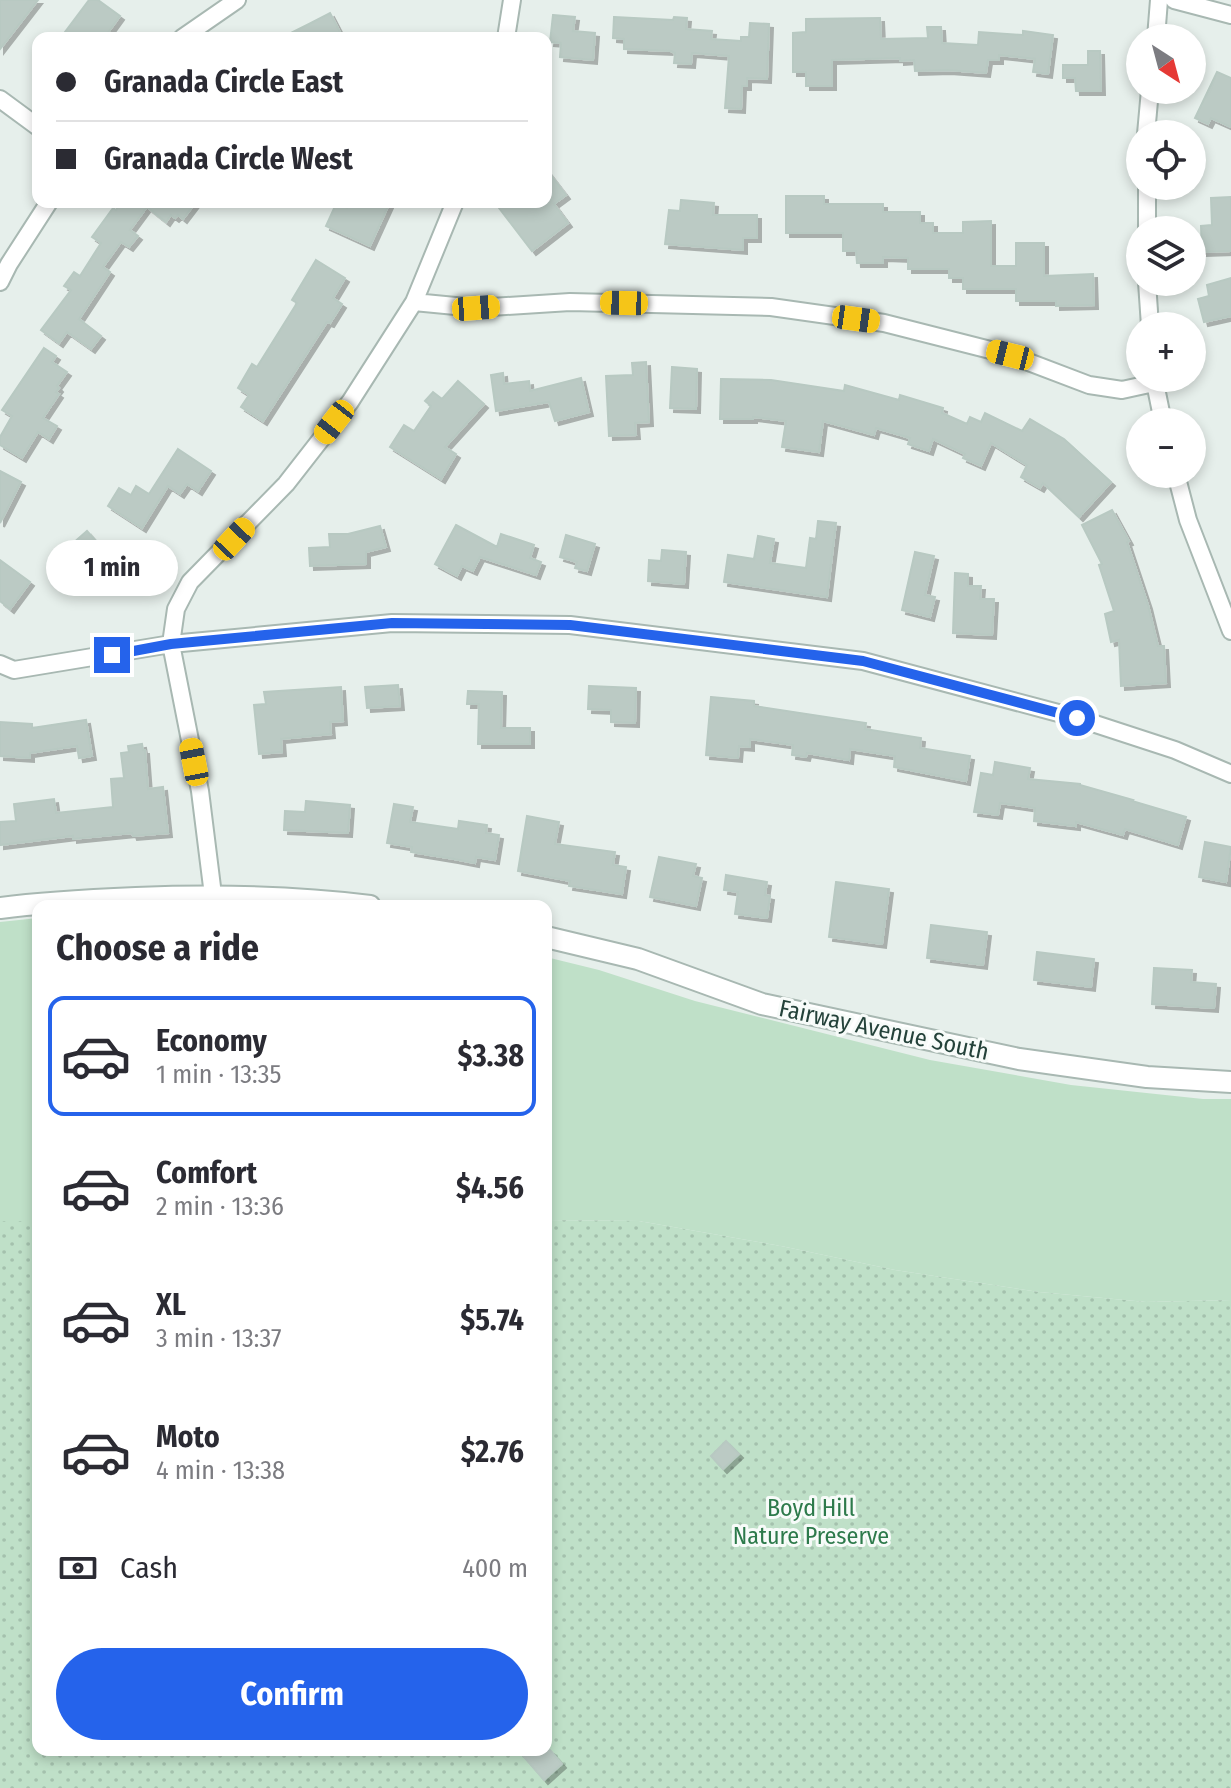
<!DOCTYPE html>
<meta charset="utf-8">
<style>
body{margin:0;font-family:"Fira Sans Condensed",sans-serif;background:#f2f2f3;color:#2b2b33;height:100vh;display:flex;flex-direction:column;font-size:30px;white-space:nowrap}
*{box-sizing:border-box;margin:0}
p{font-size:26px;color:#7c7c81}
.icon{flex:none;width:44px;height:44px;fill:none;stroke:currentColor;stroke-width:2;stroke-linecap:round;stroke-linejoin:round}
.map{position:relative;flex:1;overflow:hidden}
.panel{position:absolute;left:32px;top:900px;width:520px;height:856px;display:flex;flex-direction:column;background:#fff;border-radius:16px;box-shadow:0 4px 12px #0003}
.panel>*{flex:none}
.top-card{position:absolute;left:32px;top:32px;width:520px;height:176px;border-radius:16px;box-shadow:0 4px 12px #0003;display:grid;align-content:center;height:176px;padding:0 24px;background:#fff}
.needle{width:52px;rotate:144deg}
.fabs{position:absolute;left:1126px;top:24px;display:grid;gap:16px}
.fabs a{display:grid;place-items:center;width:80px;height:80px;border-radius:50%;background:#fff;box-shadow:0 4px 12px #0003;font-size:40px}
.end{position:absolute;width:36px;height:36px;margin:-18px;border:10px solid #2563eb;background:#fff;box-shadow:0 0 0 4px #fff}
.from{border-radius:50%}
.bubble{position:absolute;height:56px;border-radius:28px;background:#fff;box-shadow:0 4px 12px #0003;font-size:26px;font-weight:700;line-height:56px;text-align:center}
.car{position:absolute;width:24px;height:48px;margin:-24px -12px;border-radius:10px;box-shadow:0 0 6px 2px #0007;background:linear-gradient(#f5c518 24%,#345 0 40%,#f5c518 0 76%,#345 0 86%,#f5c518 0)}
.top-card b{display:flex;align-items:center;gap:28px;height:76px;font-size:30px}
.top-card b+b{border-top:2px solid #e1e1e2}
.top-card i{width:20px;height:20px;background:#2b2b33}
ul{padding:0;list-style:none}
li{display:flex;align-items:center;gap:24px;height:120px;margin:0 16px 12px;padding:0 8px;border:4px solid transparent;border-radius:16px}
li div{flex:1}
li b{display:block;font-size:30px}
li em{font-style:normal;font-weight:700}
li.current{border-color:#2563eb}
li>.icon{width:72px;height:72px;stroke-width:1.5}
h2{padding:0 24px;font-size:36px;line-height:96px}
.pay{display:flex;align-items:center;gap:20px;height:88px;padding:0 24px;font-size:30px}
.pay p{margin-inline-start:auto}
.button{display:flex;gap:16px;margin-top:auto;padding:16px 24px}
.button a{flex:1;height:92px;border-radius:48px;background:#2563eb;color:#fff;font-size:32px;font-weight:700;line-height:92px;text-align:center}
.map>svg:first-child{display:block}
</style>
<div class="map">
<svg width="1231" height="1788" viewBox="0 0 1231 1788">
<defs>
<pattern id="park-dots" width="8" height="8" patternUnits="userSpaceOnUse" patternTransform="scale(2)"><rect width="8" height="8" fill="#bfe0c8"/><path d="M2 2h.1M6 6h.1" fill="none" stroke="#a4c1ad" stroke-width="1.8" stroke-linecap="round"/></pattern>
<filter id="shadow"><feDropShadow dx="4" dy="4" stdDeviation="0" flood-color="#0004"/></filter>
</defs>
<rect width="100%" height="100%" fill="#e6efeb"/>
<path fill="#bfe0c8" d="M38,918v303h-38v-299z
M546,957l53,13 96,31 235,59 141,25 132,14h28v201l-85,2 -107,-10 -144,-22 -114,-24 -142,-25 -93,-1z"/>
<path fill="url(#park-dots)" d="M546,1220l93,1 142,25 114,24 144,22 107,10 85,-2v488h-1231v-567h38v529h508z"/>
<path fill="#bbcac4" stroke="#b8c9c2" stroke-width="2" filter="url(#shadow)" d="M0,0h38l-38,49z
M89,0h9l22,16 -16,22h-30l-9,-6z
M330,13l13,25h-62l28,-14z
M553,15l22,2 -2,14 22,2 -2,27 -33,-3 1,-14 -11,-1z
M614,17l59,3 1,-3 13,1 -1,11 26,2 -1,8 30,2v-4h8l1,-14 19,1 -2,55 -20,-1v8h-5l-1,23 -16,-1 4,-52 -37,-3 -1,11 -17,-1 1,-10 -4,-2 -47,-2v-10l-11,-1z
M880,18l1,21 47,-1 -1,-11h14l1,16 36,2 1,-13 44,3v-4l30,4 -5,39 -15,-2 2,-13 -36,-4v5h-11l-2,13 -39,-3 -32,1 -1,-11 -14,1v-3l-68,2v26h-26v-14h-13v-39l13,-1v-13z
M1088,51h12l1,40h-25l-1,-13h-12v-13h25z
M1217,72l14,6v49l-20,-9 -3,6 -13,-6z
M546,169l20,26 -12,9 14,19 -36,28 -33,-43 8,-6h39z
M786,196h38v8h59v8h37v11h13v10h30v-11l28,-1v45h25v-23h28v33l49,-2 1,31 -38,1v-5h-40v-12h-53v-11h-14v-9h-41v-11l-25,-1v6h-26l-1,-12h-13v-18h-57z
M1231,197v54l-29,1 -1,-26 11,-1 -1,-27z
M681,200l33,3 -1,12h44v23h-14v12l-78,-6 4,-34 11,1z
M121,202h75l-13,17 -5,-4 -3,3 -4,-3 -5,7 -19,-15 -17,23 8,6 -9,11 -8,-5 -18,25 7,5 -31,47 22,17 -10,13 -24,-17 -8,11 -18,-13 30,-40 -7,-4 10,-14 6,4 21,-33 -9,-6 21,-29 3,2z
M350,202h40l-20,44 -44,-20 10,-22 11,4z
M316,260l29,18 -12,20 9,6 -12,19 -3,-1 -64,99 -22,-14 8,-12 -11,-7 14,-24 5,3 40,-64 -5,-3z
M1231,278v38l-27,6 -6,-23 11,-3 -2,-11z
M44,348l12,8 -4,6 15,10 -10,14 2,2 -3,4 3,2 -16,24 14,8 -8,13 -11,-7 -16,26 -22,-13v-8l12,-21 -10,-6z
M646,362l3,60 -14,1 1,12 -27,1 -3,-60 27,-1 -1,-12z
M672,367l25,2 -1,40 -26,-1z
M503,373l1,11 25,-3 1,10 51,-13 8,34 -34,9 -6,-19 -53,9 -5,-36z
M721,379l50,1 73,11 1,-6 54,15 1,-5 43,13 -1,5 25,11 3,-7 11,5 4,-9 37,18 8,-12 34,20 47,43 -32,35 -36,-34 -3,5 -19,-11 6,-12 -36,-22 -10,23 -18,-8 2,-4 -32,-15 -4,12 -21,-7 2,-6 -34,-10 -2,7 -51,-14 -4,31 -37,-5 4,-26 -33,-4v2h-33z
M458,381l26,23 -39,43 11,7 -15,25 -51,-32 14,-22 10,6 17,-25 -6,-5 8,-9 9,7z
M178,449l33,22 -13,20 -11,-7 -7,10 -12,-8 -26,42 -34,-22 11,-18 12,7 5,-9 13,8z
M0,471l21,11 -21,41z
M1112,510l17,31 -2,1 21,63 10,41h6l2,37 -45,3 -2,-46 -8,2 -6,-28 9,-3 -15,-46 3,-1 -20,-39z
M818,521l18,2 -9,74 -103,-15 4,-27 26,4 4,-23 16,3 -4,24 36,5 4,-30 6,1z
M456,525l41,22 4,-13 33,11 -4,13 11,4 -5,13 -56,-18 -7,14 -11,-5 -5,10 -22,-12z
M380,526l6,21 -20,5v12l-56,2 -1,-18 21,-1 -1,-13h19z
M87,531l21,24 -33,27 -20,-23z
M566,535l29,9 -8,27 -12,-3 2,-6 -17,-5z
M662,550l24,2 -2,32 -36,-3 1,-21 12,1z
M915,552l19,4 -9,39 10,2 -5,20 -28,-7z
M0,560l30,22 -20,27 -10,-8z
M955,573l13,1v12h13l-1,13h14l-2,36 -39,-2z
M398,685l2,21 -33,2 -2,-21z
M589,686l47,2 -1,35 -24,-1v-12l-23,-1z
M341,687l2,34 -13,1 1,12 -50,5 1,13 -23,2 -5,-49 12,-1 -2,-12z
M468,691l34,1 -1,36h29v16h-52l1,-40h-12z
M711,697l43,4v5l112,17 -1,6 56,9 -1,10 50,8 -4,25 -72,-14 1,-11 -45,-7 -1,11 -42,-7 -1,4 -14,-2 1,-10 -43,-6v8l-11,-1 -1,12 -32,-3z
M86,720l6,36 -13,2 -2,-12 -47,7v5l-30,-2v-34l32,2v4z
M142,744l1,6h2l3,39 15,-2 5,46 -35,3 -1,-3 -59,6v-3l-73,9v-23l16,-1 -2,-17 40,-5 2,14 57,-6 -2,-28 13,-1 -3,-25 8,-1 -1,-6z
M995,762l35,6 -2,11 52,5v1l53,15 -1,1 54,16 -8,28 -53,-16 -2,6 -47,-13v4l-42,-5 1,-13 -35,-5 -2,12 -24,-3 7,-39 12,2z
M306,801l44,4 -2,28 -64,-3 1,-19 20,1z
M394,804l19,3 -3,15 48,7 1,-8 28,4 -1,8 13,2 -4,25 -19,-3 -1,6 -21,-4 -43,-7 1,-5 -25,-4z
M527,816l32,6 -4,22 60,8 -2,13 13,2 -4,27 -53,-8 1,-5 -52,-10z
M1205,842l26,5 -5,35 -27,-5z
M659,857l37,7 -3,12 9,2 -6,28 -46,-9z
M726,875l41,7 -2,13 5,1 -3,22 -32,-4 3,-22 -14,-2z
M836,882l53,7 -7,55 -53,-7z
M931,925l56,7 -4,33 -56,-7z
M1037,952l57,7 -3,28 -57,-7z
M1154,968l38,2 -1,12 25,2 -2,24 -62,-4z
M726,1441l13,13 -16,15 -12,-13z
M518,1750h32l12,14 -18,16z"/>
<g fill="none" stroke-linecap="round" stroke-linejoin="round">
<defs>
<path id="minor" d="M1174,0l57,15
M182,38l55,-38
M506,38l6,-38
M1156,38l3,-38
M0,99l38,28
M1146,134l4,-44
M1147,186v44
M0,282l9,-18 40,-62
M1147,282l3,44
M414,302l62,6 94,-6 201,5 113,16 126,32 79,30 33,5 32,-7
M1154,378l9,44
M1176,474l12,46 43,111
M0,664l14,6 157,-26 221,-21 178,2 293,36 214,57 98,32 56,24
M213,895l-13,-104 -29,-147 5,-35 14,-27 96,-98 64,-82 64,-100 41,-100"/>
<path id="tertiary" d="M0,908c45,-6 90,-8 136,-10 78,-3 157,-2 234,8
M546,937l92,22 124,45 126,27 131,28 128,18 84,5"/>
</defs>
<use href="#minor" stroke="#a8b8b2" stroke-width="20"/>
<use href="#tertiary" stroke="#a8b8b2" stroke-width="24"/>
<use href="#minor" stroke="#fff" stroke-width="16"/>
<use href="#tertiary" stroke="#fff" stroke-width="20"/>
</g>
<g fill="none" stroke-linecap="round" stroke-linejoin="round">
<path stroke="#2563eb" stroke-width="10" d="M112,655l59,-11 221,-21 178,2 293,36 214,57"/>
</g>
<g text-anchor="middle" stroke-width="6" stroke-linejoin="round" paint-order="stroke">
<g font-size="24" fill="#24423a" stroke="#f7fbf9">
<text transform="translate(884 1030) rotate(12)" y="8">Fairway Avenue South</text>
</g>
<g font-size="24" fill="#2d7a4b" stroke="#f7fbf9">
<text x="811" y="1516">Boyd Hill<tspan x="811" dy="28">Nature Preserve</tspan></text>
</g>
</g>
</svg>
<div class="fabs">
<a><svg class="needle" viewBox="-14 -14 28 28"><path d="M0-13l5 13h-10z" fill="#e53935"/><path d="M0 13l5-13h-10z" fill="#7c7c81"/></svg></a>
<a><svg class="icon" aria-label="locate" viewBox="0 0 24 24"><circle cx="12" cy="12" r="6"/><path d="M12 2v4M12 18v4M2 12h4M18 12h4"/></svg></a>
<a><svg class="icon" aria-label="layers" viewBox="0 0 24 24"><path d="M12 4l9 5-9 5-9-5zM3 14l9 5 9-5"/></svg></a>
<a>+</a>
<a>−</a>
</div>
<i class="end from" style="left:1077px;top:718px"></i>
<i class="end" style="left:112px;top:655px"></i>
<div class="bubble" style="left:46px;top:540px;width:132px">1 min</div>
<i class="car" style="left:624px;top:303px;rotate:271deg"></i>
<i class="car" style="left:476px;top:308px;rotate:86deg"></i>
<i class="car" style="left:856px;top:319px;rotate:98deg"></i>
<i class="car" style="left:1010px;top:355px;rotate:284deg"></i>
<i class="car" style="left:334px;top:422px;rotate:218deg"></i>
<i class="car" style="left:234px;top:539px;rotate:43deg"></i>
<i class="car" style="left:194px;top:762px;rotate:349deg"></i>
<div class="top-card">
<b><i class="from"></i>Granada Circle East</b>
<b><i></i>Granada Circle West</b>
</div>
<section class="panel">
<h2>Choose a ride</h2>
<ul>
<li class="current"><svg class="icon" aria-label="car" viewBox="0 0 24 24"><path d="M5 17H2v-5l4-1 3-4h7l3 4 3 1v5h-3M9 17h6M6 11h13"/><circle cx="7" cy="17" r="2"/><circle cx="17" cy="17" r="2"/></svg><div><b>Economy</b><p>1 min · 13:35</p></div><em>$3.38</em></li>
<li><svg class="icon" aria-label="car" viewBox="0 0 24 24"><path d="M5 17H2v-5l4-1 3-4h7l3 4 3 1v5h-3M9 17h6M6 11h13"/><circle cx="7" cy="17" r="2"/><circle cx="17" cy="17" r="2"/></svg><div><b>Comfort</b><p>2 min · 13:36</p></div><em>$4.56</em></li>
<li><svg class="icon" aria-label="car" viewBox="0 0 24 24"><path d="M5 17H2v-5l4-1 3-4h7l3 4 3 1v5h-3M9 17h6M6 11h13"/><circle cx="7" cy="17" r="2"/><circle cx="17" cy="17" r="2"/></svg><div><b>XL</b><p>3 min · 13:37</p></div><em>$5.74</em></li>
<li><svg class="icon" aria-label="car" viewBox="0 0 24 24"><path d="M5 17H2v-5l4-1 3-4h7l3 4 3 1v5h-3M9 17h6M6 11h13"/><circle cx="7" cy="17" r="2"/><circle cx="17" cy="17" r="2"/></svg><div><b>Moto</b><p>4 min · 13:38</p></div><em>$2.76</em></li>
</ul>
<div class="pay"><svg class="icon" aria-label="cash" viewBox="0 0 24 24"><path d="M3 7h18v10H3z"/><circle cx="12" cy="12" r="2"/></svg>Cash<p>400 m</p></div>
<div class="button"><a>Confirm</a></div>
</section>
</div>
